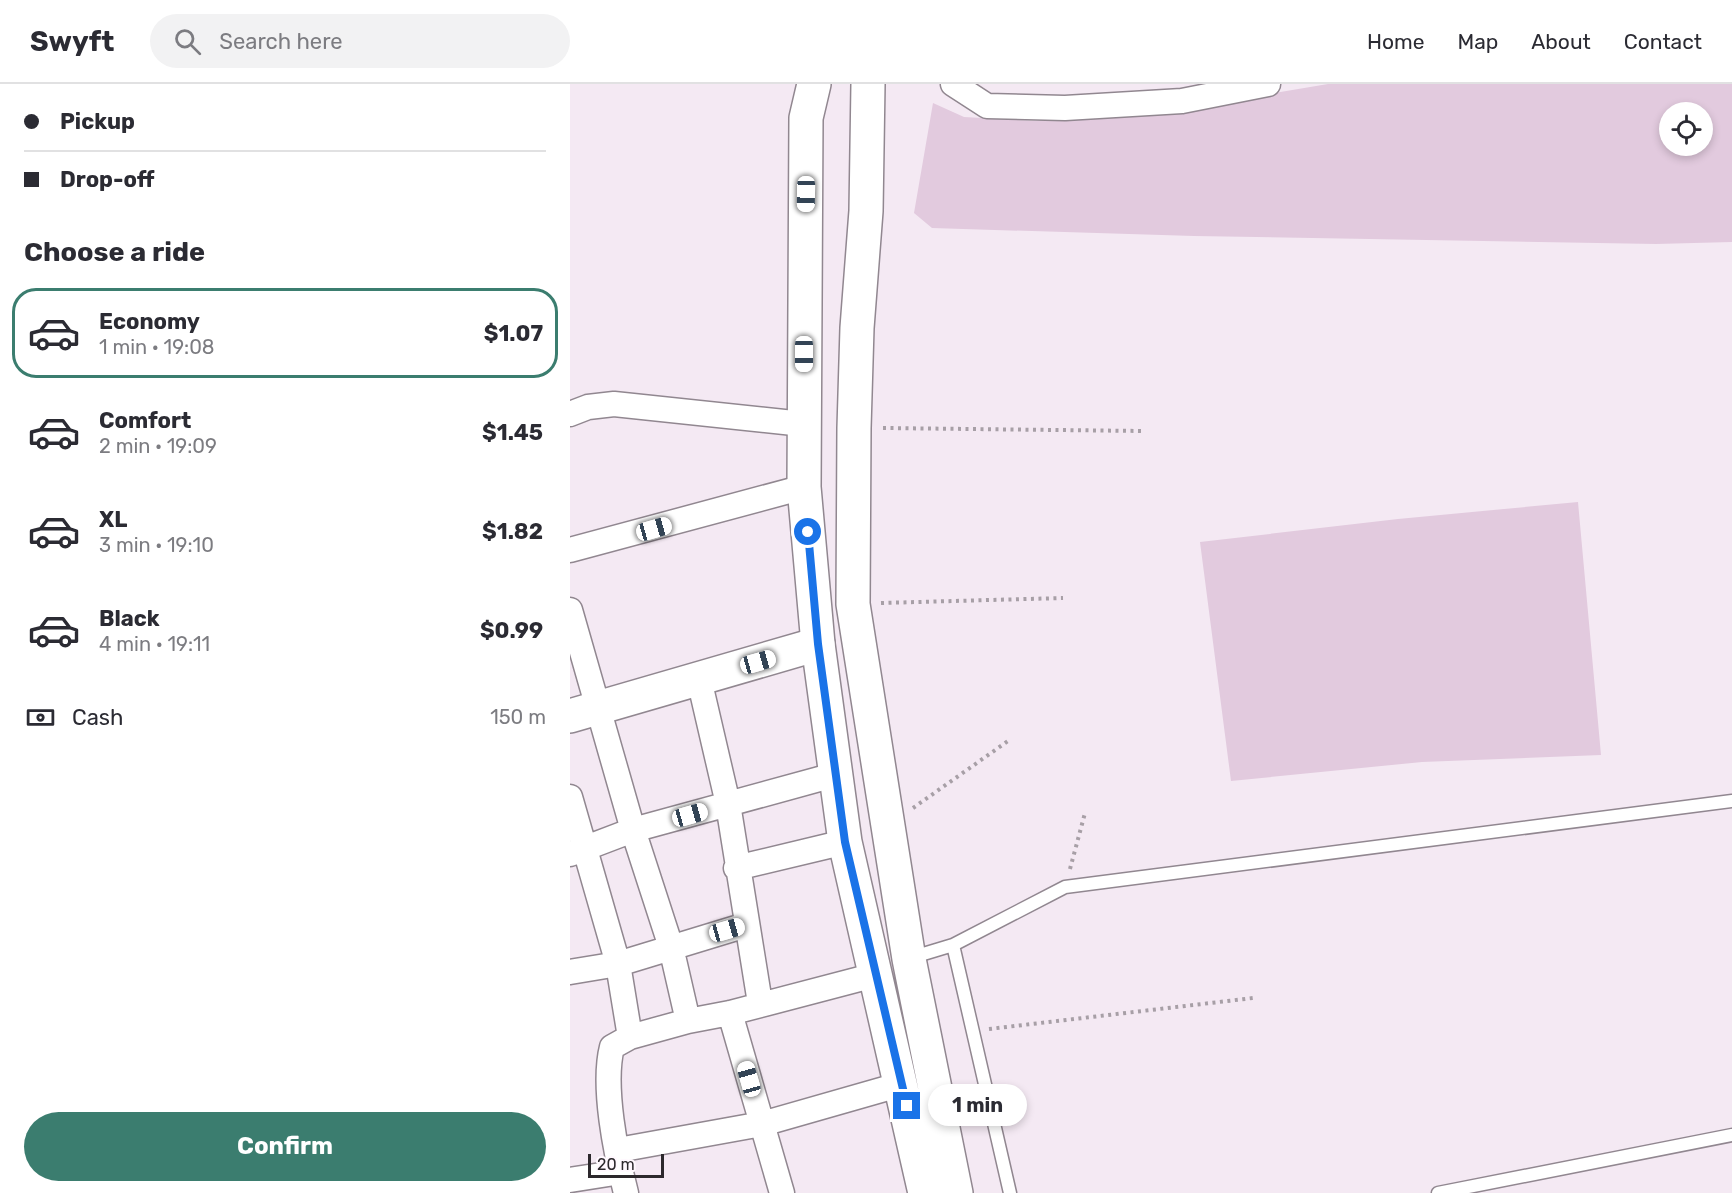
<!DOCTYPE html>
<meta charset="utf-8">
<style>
body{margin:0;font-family:Rubik,sans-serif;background:#f2f2f3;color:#2b2b33;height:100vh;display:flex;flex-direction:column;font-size:22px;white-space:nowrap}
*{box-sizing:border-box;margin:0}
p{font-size:20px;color:#7c7c81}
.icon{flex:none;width:33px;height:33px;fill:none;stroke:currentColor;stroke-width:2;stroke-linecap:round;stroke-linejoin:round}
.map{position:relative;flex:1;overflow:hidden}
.side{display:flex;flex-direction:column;background:#fff;width:570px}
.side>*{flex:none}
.top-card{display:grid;align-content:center;height:132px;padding:0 24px;background:#fff}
.buttons{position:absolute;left:1089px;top:18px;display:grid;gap:12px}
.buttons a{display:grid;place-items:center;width:54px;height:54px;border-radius:50%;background:#fff;box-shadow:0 3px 9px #0003;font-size:30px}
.scale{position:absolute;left:18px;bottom:15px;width:76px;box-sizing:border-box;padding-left:6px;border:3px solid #2c282c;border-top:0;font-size:16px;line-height:21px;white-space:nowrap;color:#2c282c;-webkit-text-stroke:4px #fff8fe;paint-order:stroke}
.end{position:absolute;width:27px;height:27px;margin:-14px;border:8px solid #1a73e8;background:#fff;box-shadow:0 0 0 3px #fff}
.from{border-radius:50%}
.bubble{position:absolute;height:42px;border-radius:21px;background:#fff;box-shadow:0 3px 9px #0003;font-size:20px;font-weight:700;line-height:42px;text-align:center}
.car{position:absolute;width:18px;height:36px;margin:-18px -9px;border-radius:8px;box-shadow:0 0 4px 2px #0007;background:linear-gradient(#fff 24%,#345 0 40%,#fff 0 76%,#345 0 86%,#fff 0)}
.top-card b{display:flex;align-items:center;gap:21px;height:57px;font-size:22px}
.top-card b+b{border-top:2px solid #e1e1e2}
.top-card i{width:15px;height:15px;background:#2b2b33}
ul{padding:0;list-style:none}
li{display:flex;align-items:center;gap:18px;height:90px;margin:0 12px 9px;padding:0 12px;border:3px solid transparent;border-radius:24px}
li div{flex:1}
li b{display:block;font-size:22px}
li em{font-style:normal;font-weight:700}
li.current{border-color:#3b7d6f}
li>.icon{width:54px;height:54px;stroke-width:1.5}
h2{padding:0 24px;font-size:27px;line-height:72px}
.pay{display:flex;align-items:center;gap:15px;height:66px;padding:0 24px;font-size:22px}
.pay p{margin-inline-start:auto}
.button{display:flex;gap:12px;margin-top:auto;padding:12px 24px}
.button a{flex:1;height:69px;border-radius:36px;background:#3b7d6f;color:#fff;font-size:24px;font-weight:700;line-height:69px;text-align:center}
header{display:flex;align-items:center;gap:36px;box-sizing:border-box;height:84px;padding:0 30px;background:#fff;border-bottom:2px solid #e1e1e2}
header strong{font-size:28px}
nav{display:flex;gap:33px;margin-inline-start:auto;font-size:21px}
.search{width:420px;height:54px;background:#f2f2f3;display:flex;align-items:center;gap:15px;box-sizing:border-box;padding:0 21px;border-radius:33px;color:#7c7c81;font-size:22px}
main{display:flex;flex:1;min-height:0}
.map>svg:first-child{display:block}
</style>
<header>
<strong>Swyft</strong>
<div class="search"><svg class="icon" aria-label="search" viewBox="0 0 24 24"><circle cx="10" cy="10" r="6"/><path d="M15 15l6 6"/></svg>Search here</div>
<nav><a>Home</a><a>Map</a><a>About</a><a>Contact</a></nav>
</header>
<main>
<section class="side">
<div class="top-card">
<b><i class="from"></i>Pickup</b>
<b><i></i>Drop-off</b>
</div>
<h2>Choose a ride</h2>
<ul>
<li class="current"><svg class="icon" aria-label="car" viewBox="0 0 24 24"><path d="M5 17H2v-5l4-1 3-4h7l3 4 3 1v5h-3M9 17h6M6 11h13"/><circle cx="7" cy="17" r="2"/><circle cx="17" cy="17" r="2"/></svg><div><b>Economy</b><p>1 min · 19:08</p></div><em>$1.07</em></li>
<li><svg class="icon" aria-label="car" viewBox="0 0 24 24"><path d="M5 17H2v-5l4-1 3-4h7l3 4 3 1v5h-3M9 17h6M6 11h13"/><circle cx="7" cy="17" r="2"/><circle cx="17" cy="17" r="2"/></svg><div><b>Comfort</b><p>2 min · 19:09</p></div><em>$1.45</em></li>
<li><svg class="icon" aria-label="car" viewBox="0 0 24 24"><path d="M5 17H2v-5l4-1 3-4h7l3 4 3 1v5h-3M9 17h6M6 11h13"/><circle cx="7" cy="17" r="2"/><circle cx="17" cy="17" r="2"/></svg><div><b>XL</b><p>3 min · 19:10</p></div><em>$1.82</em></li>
<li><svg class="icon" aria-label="car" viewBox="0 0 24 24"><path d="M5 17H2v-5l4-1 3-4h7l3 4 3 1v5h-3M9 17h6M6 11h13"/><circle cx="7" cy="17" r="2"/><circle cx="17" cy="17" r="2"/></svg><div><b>Black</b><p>4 min · 19:11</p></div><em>$0.99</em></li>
</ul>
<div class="pay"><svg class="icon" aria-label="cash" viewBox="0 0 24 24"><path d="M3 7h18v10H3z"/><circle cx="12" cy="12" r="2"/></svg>Cash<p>150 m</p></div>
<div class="button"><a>Confirm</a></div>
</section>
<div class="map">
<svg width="1162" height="1109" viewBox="0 0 1162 1109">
<rect width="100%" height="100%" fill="#f4e9f3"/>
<path fill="#e2cade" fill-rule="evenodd" d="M758,0h404v158l-76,2 -462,-8 -262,-8 -18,-15 19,-110 31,14 72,4 126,-9zM1100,28h32v34h-32z
M1008,418l23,253 -179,7 -191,19 -31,-239 198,-23z"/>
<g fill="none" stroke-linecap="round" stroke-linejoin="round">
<defs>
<path id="lane" d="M383,861l57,248
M340,874l43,-13 112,-58 667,-86
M868,1109l294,-58"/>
<path id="street" d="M383,0l34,22 78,2 117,-7 86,-17
M0,330l18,-7 26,-3 189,20
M0,466l234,-63
M0,526l63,220 38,117 17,74 42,-8 145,-38
M129,595l29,125 32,199
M0,713l48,167 12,73
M0,770l63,-24 201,-55
M166,784l109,-26
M0,888l48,-8 128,-39
M160,929l52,180
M48,1066l144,-26 140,-40
M0,1096l51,-8
M56,1109c-10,-39 -24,-107 -14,-146l18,-10 58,-16"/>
<path id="secondary" d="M0,632l248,-72"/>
<path id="primary" d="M244,0l-8,34 -2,369 14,157 27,198 80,351
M298,0l-2,127 -9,117 -3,100 -1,176 56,355 47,234"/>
</defs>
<use href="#lane" stroke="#918790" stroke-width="15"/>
<use href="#street" stroke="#918790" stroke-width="27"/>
<use href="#secondary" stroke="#918790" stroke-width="36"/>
<use href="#primary" stroke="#918790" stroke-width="36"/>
<path stroke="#a79fa6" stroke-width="4" stroke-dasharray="3 4.5" stroke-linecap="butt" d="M313,344l260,3
M311,519l182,-5
M343,724l95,-67
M500,785l15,-56
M419,945l264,-31"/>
<use href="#lane" stroke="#fff" stroke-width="12"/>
<use href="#street" stroke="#fff" stroke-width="24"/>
<use href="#secondary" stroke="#fff" stroke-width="33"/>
<use href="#primary" stroke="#fff" stroke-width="33"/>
</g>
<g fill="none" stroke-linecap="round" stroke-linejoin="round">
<path stroke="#1a73e8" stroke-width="8" d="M238,448l10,112 27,198 62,264"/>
</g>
</svg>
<div class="buttons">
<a><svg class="icon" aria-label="locate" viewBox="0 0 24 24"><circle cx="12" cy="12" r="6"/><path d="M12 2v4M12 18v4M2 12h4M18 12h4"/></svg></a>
</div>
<div class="scale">20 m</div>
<i class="end from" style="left:238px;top:448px"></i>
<i class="end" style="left:337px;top:1022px"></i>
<div class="bubble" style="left:358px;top:1000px;width:99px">1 min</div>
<i class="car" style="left:236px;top:110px;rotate:181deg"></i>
<i class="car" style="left:234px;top:270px;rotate:180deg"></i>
<i class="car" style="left:84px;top:445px;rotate:74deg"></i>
<i class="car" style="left:188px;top:578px;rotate:74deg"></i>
<i class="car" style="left:120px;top:731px;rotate:74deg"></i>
<i class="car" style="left:157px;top:846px;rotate:74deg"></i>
<i class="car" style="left:179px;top:995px;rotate:344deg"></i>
</div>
</main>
